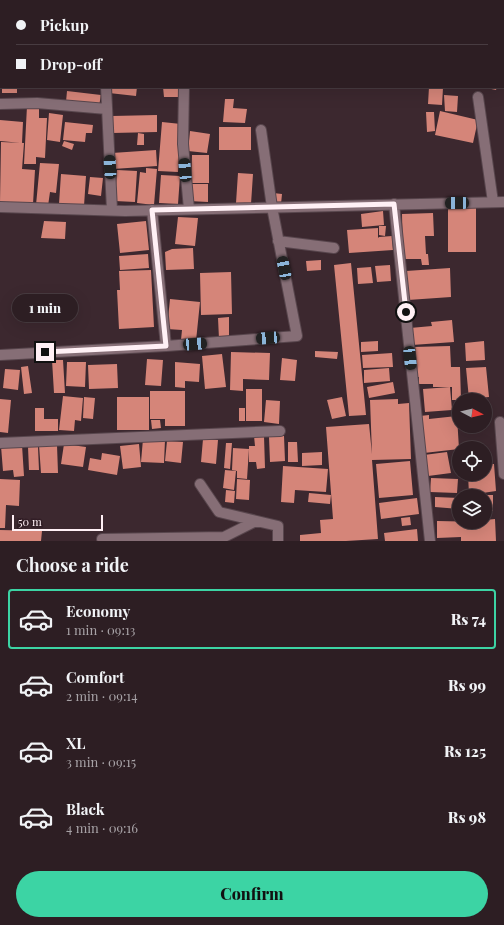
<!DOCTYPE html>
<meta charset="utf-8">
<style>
body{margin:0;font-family:"Playfair Display",serif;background:#35272b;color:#f1f3f6;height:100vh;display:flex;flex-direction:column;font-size:15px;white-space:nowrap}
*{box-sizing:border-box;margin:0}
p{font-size:13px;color:#a7a2a6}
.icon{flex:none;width:22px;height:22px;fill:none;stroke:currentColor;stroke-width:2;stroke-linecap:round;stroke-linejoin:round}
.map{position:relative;height:541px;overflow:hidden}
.panel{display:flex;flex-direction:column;background:#2d1e23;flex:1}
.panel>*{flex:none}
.top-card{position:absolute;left:0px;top:0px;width:504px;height:88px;box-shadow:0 4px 16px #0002,0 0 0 1px #483c41;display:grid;align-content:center;height:88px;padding:0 16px;background:#2d1e23}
.needle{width:26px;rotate:97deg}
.buttons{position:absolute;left:452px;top:393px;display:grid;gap:8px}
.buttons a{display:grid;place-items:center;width:40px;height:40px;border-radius:50%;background:#2d1e23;box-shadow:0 4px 16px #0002,0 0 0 1px #483c41;font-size:20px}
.scale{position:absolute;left:12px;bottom:10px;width:91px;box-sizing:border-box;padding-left:4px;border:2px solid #fff0f5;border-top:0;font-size:11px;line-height:14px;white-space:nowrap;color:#fff0f5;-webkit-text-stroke:3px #321e26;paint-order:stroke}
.end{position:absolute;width:18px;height:18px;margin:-9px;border:5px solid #fff0f5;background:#111;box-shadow:0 0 0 2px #111}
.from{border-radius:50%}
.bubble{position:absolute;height:28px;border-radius:14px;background:#2d1e23;box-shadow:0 4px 16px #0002,0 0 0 1px #483c41;font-size:13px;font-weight:800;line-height:28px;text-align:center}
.car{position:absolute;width:12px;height:24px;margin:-12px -6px;border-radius:5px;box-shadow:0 0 3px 1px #0007;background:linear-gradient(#222 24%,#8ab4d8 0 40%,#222 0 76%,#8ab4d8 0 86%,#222 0)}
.top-card b{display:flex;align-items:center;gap:14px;height:38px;font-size:15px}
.top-card b+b{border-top:1px solid #483c41}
.top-card i{width:10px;height:10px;background:#f1f3f6}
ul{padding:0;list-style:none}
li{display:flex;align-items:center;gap:12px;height:60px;margin:0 8px 6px;padding:0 8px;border:2px solid transparent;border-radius:4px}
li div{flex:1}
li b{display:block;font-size:15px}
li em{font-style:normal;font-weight:800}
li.active{border-color:#3cd4a4}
li>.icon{width:36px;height:36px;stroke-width:1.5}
h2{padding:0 16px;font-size:18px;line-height:48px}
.primary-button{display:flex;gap:8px;margin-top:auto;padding:8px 16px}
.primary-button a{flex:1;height:46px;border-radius:24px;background:#3cd4a4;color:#111;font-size:16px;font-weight:800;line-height:46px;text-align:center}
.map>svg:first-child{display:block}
</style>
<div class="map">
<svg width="504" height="541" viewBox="0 0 504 541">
<rect width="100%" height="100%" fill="#3c282f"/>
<path fill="#d58579" d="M2,87h15v6h-15z
M110,87h27l-1,9 -27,-3z
M163,87h18l1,10h-18z
M429,87l14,1 -1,17 -14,-1z
M482,87h15l-1,3z
M67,91l34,4 -2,11 -33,-4z
M444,95l14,1 -1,16 -12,-1z
M225,99h9l-1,9 14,1 -2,14 -22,-1z
M27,106l12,1v11h8l-2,40 -9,-1v7h-12z
M440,111l38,9 -5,23 -38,-8z
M426,112h8l1,19 -8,1z
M49,113l14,2 -3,27 -13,-2z
M157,115v17l-45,1v-17z
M0,120l23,2 -1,21 -22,-2z
M65,122l28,3 -1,8h-6l-1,9 -22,-2z
M162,122l19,2 -3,48 -20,-1z
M219,127h32v23h-32z
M190,131l20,3 -3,19 -19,-2z
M138,133l6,1v11h-7z
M64,141l10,3 -2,6 -10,-4z
M1,142l23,1 -2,26 13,1 -2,34 -33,-2z
M156,150l1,16 -44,3 -1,-16z
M192,155h17v28h-18z
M40,163l19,1 -3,29 -6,-1 -2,14 -12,-1z
M146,168l11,1 -3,36 -17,-2 3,-31 6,1z
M117,170l20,1 -2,31 -20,-1z
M238,173l15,1 -2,30 -15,-1z
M61,174l25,2 -2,30 -25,-2z
M161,175l19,1 -2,28 -19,-1z
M90,177l13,1 -2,18 -13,-2z
M189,184h19v18l-19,-1z
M273,193l9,1 -1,10 -9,-1z
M448,207h28v45h-28z
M383,211l1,14 -22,2 -1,-13z
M433,213l1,23h-9l1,18h2l1,11h-7l-1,-6h-18l-1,-45z
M178,217l20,1 -3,28 -20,-2z
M44,221l22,1 -1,17 -24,-1z
M146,221l3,29 -29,3 -3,-29z
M379,226h7l-1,10 -6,-1z
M378,228v10l1,-1 13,-1 1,14 -44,3 -2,-23z
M193,248l1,21 -28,1 -1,-18 7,-3z
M148,254l1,14 -29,2 -1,-14z
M321,260v10l-14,1 -1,-10z
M351,263l15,152 -17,1 -15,-151z
M390,265l1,16 -14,1 -2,-16z
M371,267l2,16 -15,1 -1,-16z
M450,268l1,29 -43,3 -2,-29z
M151,270l3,57 -35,2 -2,-39h3l-1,-19z
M231,272l1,42 -31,1 -1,-42z
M170,299l30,3 -4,39 -15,-1 1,-10 -15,-1z
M229,317v21l-10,1 -1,-21z
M452,320l2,22 -42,3 -2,-17 22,-2 -1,-4z
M378,341v10l-17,1v-10z
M484,341l1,19 -19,1 -1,-18z
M450,346l1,21h9l1,33h-9v-13h-19v-3h-14v-7h-5l-1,-30z
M315,351l23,1 -1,7 -22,-2z
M231,352l39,1 -1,27 -26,-1v12l-13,-1z
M392,353l1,14 -30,1 -1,-13z
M222,354l4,33 -21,2 -3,-33z
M282,358l15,2 -2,21 -15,-1z
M147,359l16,1 -2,26 -16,-1z
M52,360h11l2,33h-11z
M67,362h19l-1,25 -19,-1z
M175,362l25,2 -1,18 -14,-1v7l-10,-1z
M117,364l1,24 -29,1 -1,-24z
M28,366l4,27 -8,1 -3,-27z
M486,367l3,30 -20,2 -3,-31z
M389,368l1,13 -26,2v-13z
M5,369l15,1 -2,20 -15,-2z
M393,382l2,11 -26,5 -2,-11z
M450,387l2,23 -27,2 -2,-23z
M246,389h16v32h-16z
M150,391h35v35h-20v-7h-15z
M63,396l20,2 -2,23 -6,-1 -1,11 -15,-1z
M84,397l11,1 -2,21 -10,-1z
M117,397h32v33h-32z
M342,397l4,19 -14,3 -5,-19z
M0,399l11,1 -3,33 -8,-1z
M398,399v5l11,-1 2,56 -39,1 6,79 -32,2h-46v-6l21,-2 -1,-13 13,-1 -7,-92 43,-3 3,30 -2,-54z
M266,400l14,1 -1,23 -15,-2z
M35,408h9v11h14v12h-23z
M239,408h6v13h-6z
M429,415v4l28,-3 2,33 -35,4 -4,-37z
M151,420h9l1,8 -9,1z
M254,436h10l1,32 -8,1 -1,-7h-7v-16h6z
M284,436l1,25 -15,1 -1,-25z
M143,439l22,1 -1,23 -23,-1z
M203,439l15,1 -2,24 -15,-2z
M167,441l16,1 -2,21 -16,-2z
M288,442h9l1,20h-10z
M226,443h6l-2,26 -6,-1z
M64,444l22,3 -3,20 -22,-3z
M139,444l2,23 -18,2 -3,-23z
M471,444l12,2v2h-13z
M22,445l2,31 -10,1 -1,-7 -10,1 -2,-25z
M39,445h18l1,28h-17z
M28,447h10l1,23h-10z
M233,448l16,1 -2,30 -10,-1v-7l-5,-1z
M322,452v13l-20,1v-13z
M447,452l4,21 -23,3 -4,-21z
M102,453l18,3 -3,19 -29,-5 2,-12 11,2z
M410,461l3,34 -34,3 -3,-34z
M485,464h9l2,27 -27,4 -1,-21h17z
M283,466l45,3 -2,23 -31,-2 -1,13 -13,-1z
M225,470l11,1 -2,19 -11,-2z
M431,478l27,1 -1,14 -27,-1z
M0,479l20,1 -1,26 -13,-1 -1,23h-5z
M237,479l13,1 -1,20 -13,-1z
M226,490l9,1 -1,12 -9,-1z
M309,493l22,2 -1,9 -22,-2z
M485,495h8v16h-8z
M435,497l24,1v11l-24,-2z
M417,498l2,16 -38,5 -2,-16z
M410,517l1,8 -9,1 -1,-8z
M495,519l1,22h-35v-4l-24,1v-17l48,1v-2z
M417,529l1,12h-33l-1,-8z
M0,530l42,1 -1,10h-41z"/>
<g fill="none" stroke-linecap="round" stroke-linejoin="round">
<defs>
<path id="service" d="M42,1l1,-1
M0,10h1"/>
<path id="minor" d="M102,0v1
M494,1v-1
M503,7h1
M106,87l6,123
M184,87l-1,57 6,65
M478,97l15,105
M0,104l37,-1 70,6
M394,204l36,337
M0,207l125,4 379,-9
M278,241l56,7
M166,346l131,-10 -25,-129 -11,-77
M0,355l166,-9 -14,-136
M500,422l4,52
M0,443l280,-12
M200,484l19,28 59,14v15
M102,539l122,-2 32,-16"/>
</defs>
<use href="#service" stroke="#58464d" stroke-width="7"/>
<use href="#minor" stroke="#58464d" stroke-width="12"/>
<use href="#service" stroke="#866e76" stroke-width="5"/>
<use href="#minor" stroke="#866e76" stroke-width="10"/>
</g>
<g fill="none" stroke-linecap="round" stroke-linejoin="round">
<path stroke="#fff0f5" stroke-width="5" d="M45,352l121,-6 -14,-136 242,-6 12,108"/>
</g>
</svg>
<div class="buttons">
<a><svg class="needle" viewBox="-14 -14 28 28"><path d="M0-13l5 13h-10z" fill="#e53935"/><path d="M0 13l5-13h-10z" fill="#a7a2a6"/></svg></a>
<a><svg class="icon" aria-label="locate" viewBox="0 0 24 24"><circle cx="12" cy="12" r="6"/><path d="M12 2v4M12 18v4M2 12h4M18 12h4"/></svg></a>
<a><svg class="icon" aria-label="layers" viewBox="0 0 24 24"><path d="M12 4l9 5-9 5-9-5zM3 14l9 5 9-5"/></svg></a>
</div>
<div class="scale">50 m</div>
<i class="end from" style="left:406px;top:312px"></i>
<i class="end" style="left:45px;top:352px"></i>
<div class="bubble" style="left:12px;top:294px;width:66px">1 min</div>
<i class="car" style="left:110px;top:167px;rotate:357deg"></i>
<i class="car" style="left:185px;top:170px;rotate:355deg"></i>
<i class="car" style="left:457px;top:203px;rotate:269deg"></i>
<i class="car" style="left:284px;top:268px;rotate:349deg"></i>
<i class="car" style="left:268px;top:338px;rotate:266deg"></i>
<i class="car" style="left:195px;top:344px;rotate:86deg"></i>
<i class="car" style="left:410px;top:358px;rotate:174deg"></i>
<div class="top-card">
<b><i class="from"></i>Pickup</b>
<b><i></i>Drop-off</b>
</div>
</div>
<section class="panel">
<h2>Choose a ride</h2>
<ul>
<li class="active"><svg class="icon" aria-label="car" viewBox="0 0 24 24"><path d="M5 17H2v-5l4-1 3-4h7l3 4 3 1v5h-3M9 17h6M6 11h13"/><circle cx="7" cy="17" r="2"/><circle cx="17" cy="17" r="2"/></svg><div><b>Economy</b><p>1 min · 09:13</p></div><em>Rs 74</em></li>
<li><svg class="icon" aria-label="car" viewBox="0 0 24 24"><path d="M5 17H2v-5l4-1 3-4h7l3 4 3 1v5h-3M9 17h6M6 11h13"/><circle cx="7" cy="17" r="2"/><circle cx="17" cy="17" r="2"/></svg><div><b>Comfort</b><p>2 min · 09:14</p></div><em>Rs 99</em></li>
<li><svg class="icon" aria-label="car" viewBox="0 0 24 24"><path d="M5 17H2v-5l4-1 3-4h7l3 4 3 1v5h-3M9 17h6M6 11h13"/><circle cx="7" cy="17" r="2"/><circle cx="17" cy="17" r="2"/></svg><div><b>XL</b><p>3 min · 09:15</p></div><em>Rs 125</em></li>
<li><svg class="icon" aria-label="car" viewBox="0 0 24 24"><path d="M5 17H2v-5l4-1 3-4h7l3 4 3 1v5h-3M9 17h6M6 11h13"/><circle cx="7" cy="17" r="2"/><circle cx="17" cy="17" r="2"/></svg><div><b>Black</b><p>4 min · 09:16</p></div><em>Rs 98</em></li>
</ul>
<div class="primary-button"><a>Confirm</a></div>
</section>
